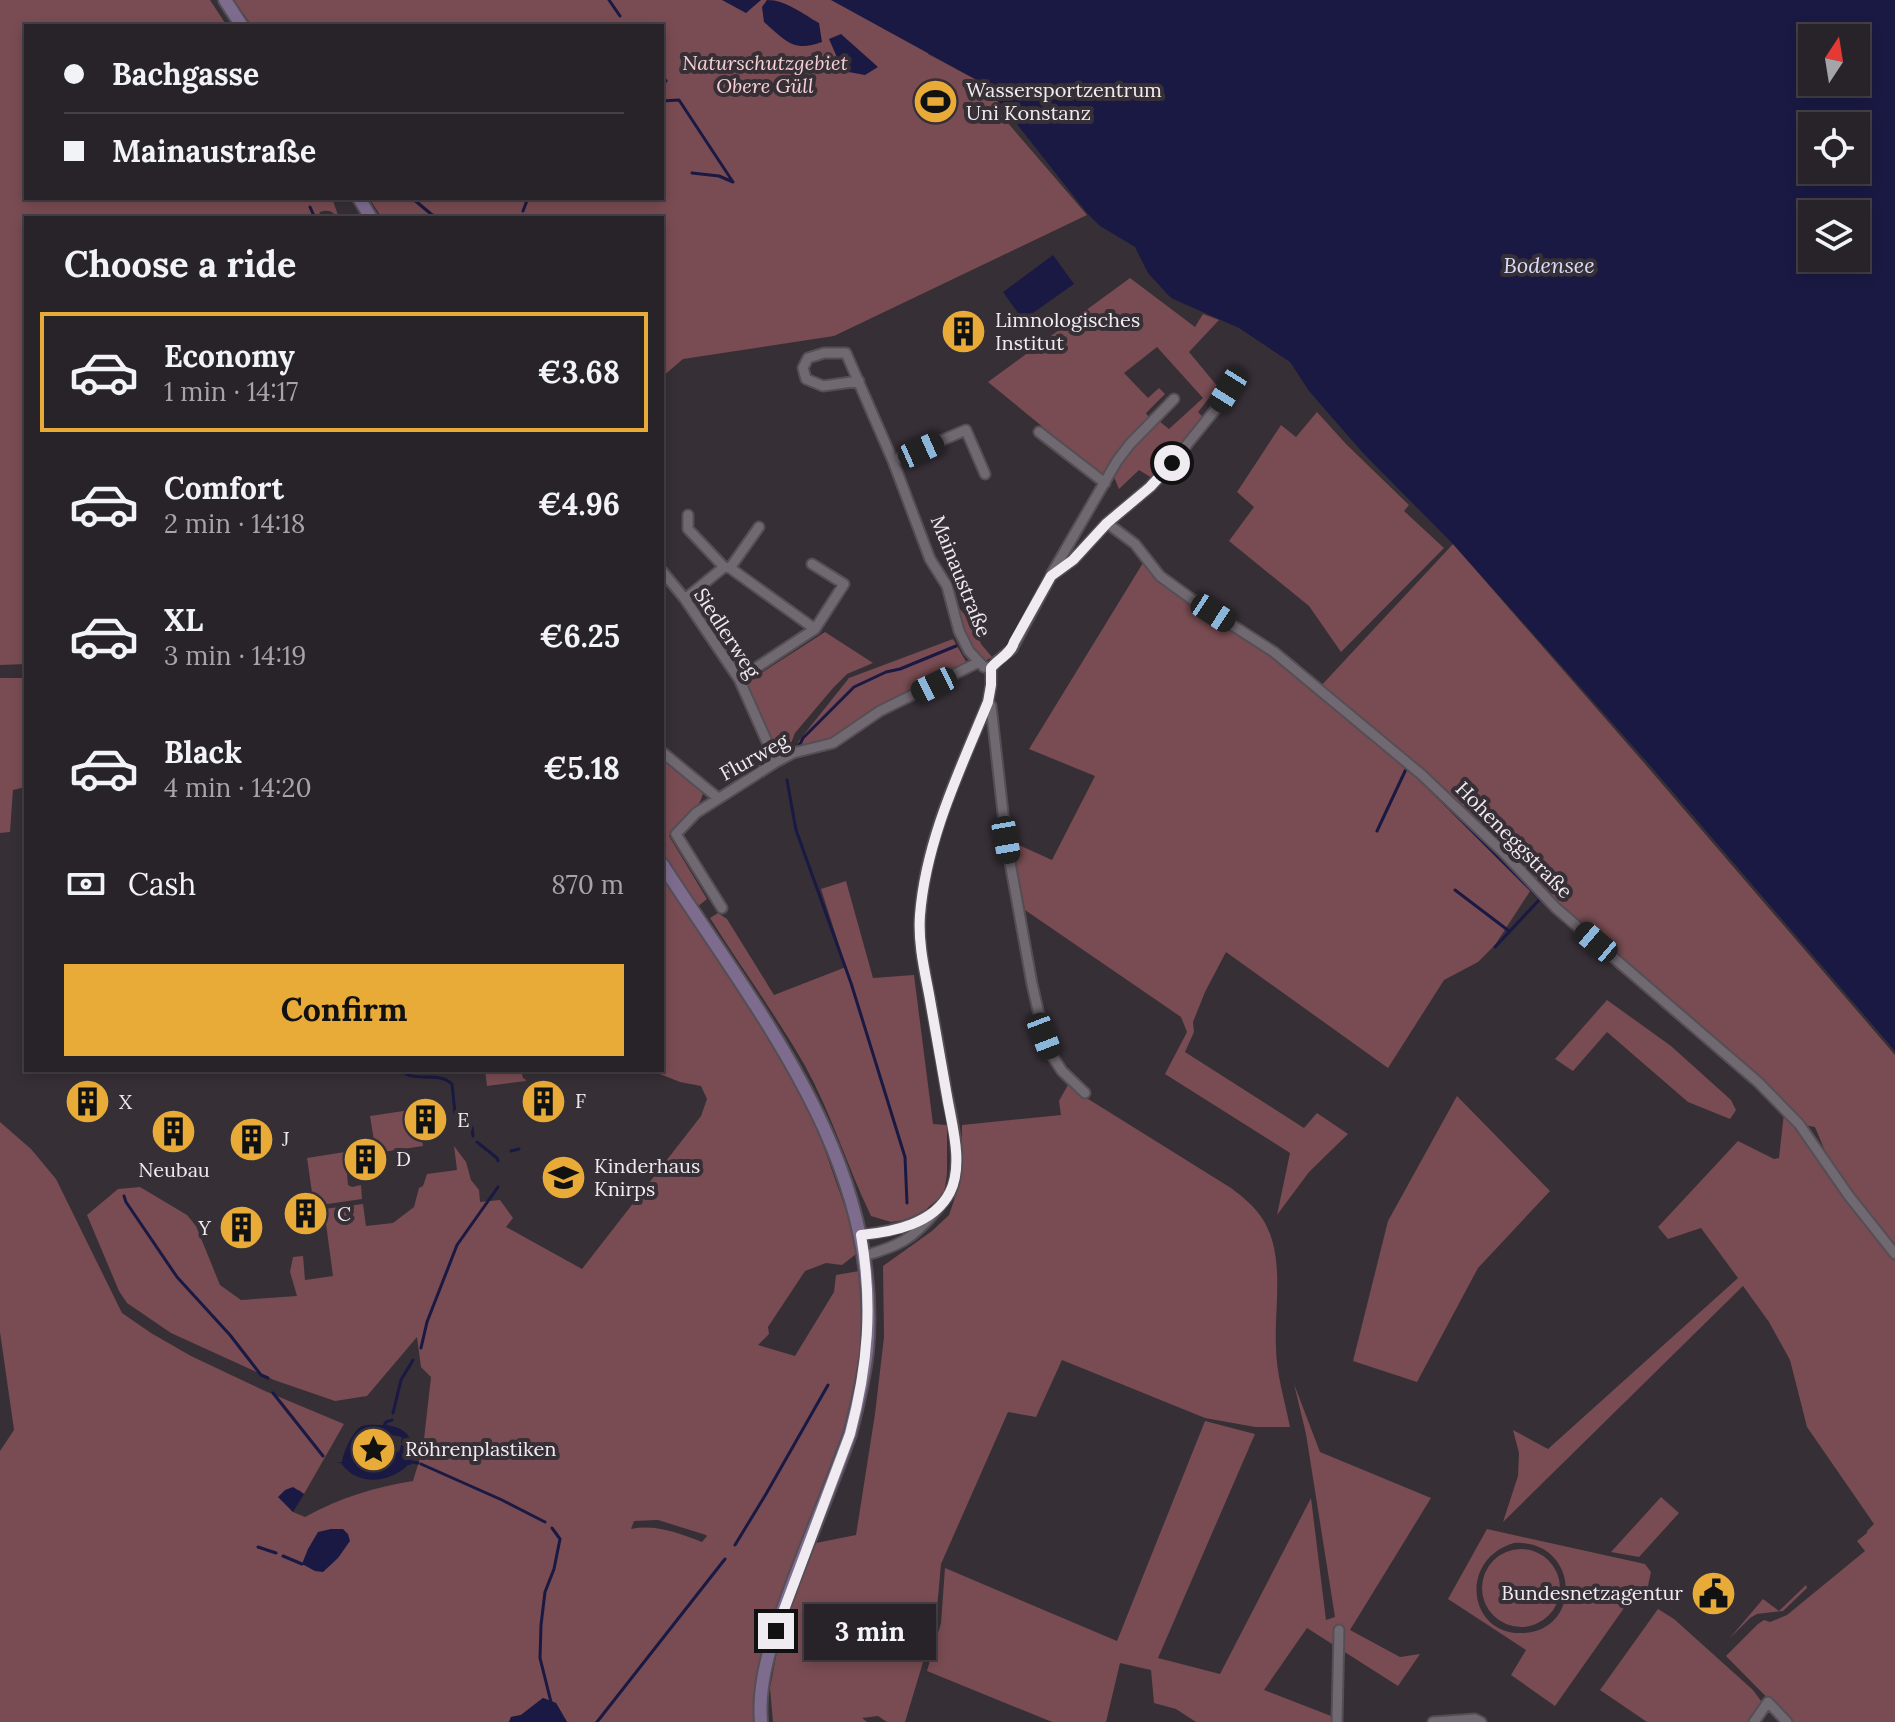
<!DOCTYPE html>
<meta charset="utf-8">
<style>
body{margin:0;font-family:Lora,serif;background:#342f34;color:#f1f3f6;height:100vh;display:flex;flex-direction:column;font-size:30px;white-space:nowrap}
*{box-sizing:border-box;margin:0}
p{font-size:26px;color:#a5a4a8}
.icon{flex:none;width:44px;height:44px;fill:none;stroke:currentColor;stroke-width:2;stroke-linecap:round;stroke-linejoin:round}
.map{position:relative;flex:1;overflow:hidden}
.panel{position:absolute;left:24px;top:216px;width:640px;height:856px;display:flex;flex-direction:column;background:#282328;border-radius:0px;box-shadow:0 4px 12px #0003,0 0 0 2px #444045}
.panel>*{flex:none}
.guide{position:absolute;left:24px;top:24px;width:640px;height:176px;border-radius:0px;box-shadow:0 4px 12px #0003,0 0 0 2px #444045;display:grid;align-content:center;height:176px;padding:0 40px;background:#282328}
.needle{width:52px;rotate:12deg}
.controls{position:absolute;left:1798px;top:24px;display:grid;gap:16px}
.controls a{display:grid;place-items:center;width:72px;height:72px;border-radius:0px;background:#282328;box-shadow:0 4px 12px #0003,0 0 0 2px #444045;font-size:40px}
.end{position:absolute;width:36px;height:36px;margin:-18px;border:10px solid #f0ebf0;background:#111;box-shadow:0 0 0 4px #111}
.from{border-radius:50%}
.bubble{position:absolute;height:56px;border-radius:0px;background:#282328;box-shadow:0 4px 12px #0003,0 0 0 2px #444045;font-size:26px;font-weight:700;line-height:56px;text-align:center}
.car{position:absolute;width:24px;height:48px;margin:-24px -12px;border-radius:10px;box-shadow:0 0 6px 2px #0007;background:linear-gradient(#222 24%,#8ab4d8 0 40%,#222 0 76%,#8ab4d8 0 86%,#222 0)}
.guide b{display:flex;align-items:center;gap:28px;height:76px;font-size:30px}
.guide b+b{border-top:2px solid #444045}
.guide i{width:20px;height:20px;background:#f1f3f6}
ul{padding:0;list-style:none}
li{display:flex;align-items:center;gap:24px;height:120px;margin:0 16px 12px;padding:0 24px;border:4px solid transparent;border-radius:0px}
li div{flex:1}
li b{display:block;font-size:30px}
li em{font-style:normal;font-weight:700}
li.selected{border-color:#e8ab37}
li>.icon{width:72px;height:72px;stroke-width:1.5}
h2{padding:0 40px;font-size:36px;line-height:96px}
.pay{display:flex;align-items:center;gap:20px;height:88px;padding:0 40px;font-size:30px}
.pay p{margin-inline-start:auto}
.primary-button{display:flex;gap:16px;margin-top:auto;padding:16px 40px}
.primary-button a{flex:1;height:92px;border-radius:0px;background:#e8ab37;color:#111;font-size:32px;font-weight:700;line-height:92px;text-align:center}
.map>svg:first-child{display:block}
</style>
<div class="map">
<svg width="1895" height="1722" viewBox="0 0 1895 1722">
<rect width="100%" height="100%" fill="#362f36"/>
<path fill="#784c52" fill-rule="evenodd" d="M0,0h210l17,26h-201v172h306l7,20c-7,-6 -9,-9 -19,-6l-2,6h-292v446l-26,1z
M234,0h721l-27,54 58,31 12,17 -3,6 92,107 -253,121 -151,23 -21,18v-159h-280l-13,-20h293v-172h-410z
M1130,278l65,49 8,-13 16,6 -30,32 29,35 -20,25 6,6 -52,60 -13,-8 -20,19 -5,-12 17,-28 28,-28 10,8 34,-31 -46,-51 -33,26 24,25 11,-10 6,6 -19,19 4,6 -46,58 -116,-95z
M1317,412l29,32 63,61 -5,6 40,37 -103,104 -32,-46 -80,-65 25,-34 -17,-15 44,-67 15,12z
M1453,544l192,220 250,291v667h-104l-65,-66 32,-32 6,-4 6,2 17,-7 78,-64 -8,-10 10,-8v-2l7,-7 -67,-97 -17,-67 -21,-38 -26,-36 -240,236 15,-46 1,-23 -6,-23 35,19 190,-171 -37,-50 -33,11 -10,-12 80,-86 36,18 5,-1 5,-45 60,76 -14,-26 -15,-36 -16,-3 -265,-239 -39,60 -17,17 -34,18 -56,88 -162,-116 -21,40 -12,30 1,10 -9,20 119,76 13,-15 31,21 -39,38 -32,43 13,-62 -125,-79 22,-42 -6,-15 -156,-107 -13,-68 40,18 43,-84 -66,-27 117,-191 15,20 158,110z
M958,607l14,16 9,21 11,13 -7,4c-21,-8 -24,-34 -27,-54z
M825,632l48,31 -26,11 -14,14 -38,45 -8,20 -13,-5 -30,-64z
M953,639l15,26 -54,22 -82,53 -30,7 -4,-5 51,-64z
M0,678h26v109l-13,3 -3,42 -10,1z
M662,759l41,34c-4,19 -23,27 -34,43l38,63 -10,8 -35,-52z
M662,878l93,138 58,100 35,100 8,38 -14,11 -16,-2 -21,8 -37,56 1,7 -11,11 37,11 39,-64 2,-17 29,-5 3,64 -17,114 -35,95 40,-8 19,-121 9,-77 -1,-71 49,-35 17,-16 12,-35 1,-55 99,-10 -2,-14 10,-18 16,14 146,91c12,9 23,18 31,30 24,37 12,88 14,129 0,26 9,54 14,80h-35l-50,-9 -143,-58 -26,57 -28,-5 -67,152 -5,55 -31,103h-18l-9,-6 -16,2 5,4h-94l-3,-34 10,-52 -14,47 -3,39h-196l-11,-19 -13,-5 -22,17 -10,2 -2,5h-509v-271l14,-21 -14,-98v-210l31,27 25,30 66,134 29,20 40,23 74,35 79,33 -40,70 -5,-4 -20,6 14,16 12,5c34,-19 70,-30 108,-36l10,-33 8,-71 -10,-10 -4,-30 -50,59 -32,5 -61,-21 -103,-47 -44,-30 -8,-12 -32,-76 31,-26 22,-2 47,28 9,11 24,59 21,15 56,-4 -7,-24 3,-15 10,-1 2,24 28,-4 -9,-67 39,-5 3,22 27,-3 21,-16 5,-19 4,-2 4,-12 30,-4 -3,-24 12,16 5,18 8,10 1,12 20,-2 13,18 -7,9 76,42 119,-153 6,-17 -6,-13 -21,-4 -20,-8 -1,-4h3zM658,1520l48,15 1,1 -5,6c-23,-9 -47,-18 -71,-13l3,-8z
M846,881l27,97 41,-3 19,149 14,1v49l-3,20 -28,24 -25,4 -20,-6c-24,-50 -40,-104 -67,-152 -29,-50 -63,-97 -94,-146l8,-5 9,6 47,76 72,-28 -25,-78z
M1607,1000l64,46 60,54 5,10 -6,9 -42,-17 -81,-70 -34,39 -18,-12z
M485,1070h36l2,8 2,1 1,2 -39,5z
M1457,1096l93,95 -72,77 -61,114 -64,-21 35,-140z
M417,1109l6,37 -47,7 -6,-37z
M345,1152l3,33 4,2 9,-2 1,14 -48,7 -7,-48z
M1294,1384l26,68 111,46 -81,132 50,27 20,-3 -22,32 -91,-58 -43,62 67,26v6h-135l-20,-13 -22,-6 -3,-33 -31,-7 -14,59h-54l-125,-51 14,-48 4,-55 172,73 88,-220 50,13 -97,224 62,16 91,-176 15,122 9,-3 -29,-183z
M1661,1497l18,16 -40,44 -28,-5z
M1487,1529l158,35 6,8 -5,23 -10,-4 -81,115 -44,-31 15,-25 -78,-51zM1514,1543c65,-4 70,87 9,90 -54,3 -66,-73 -9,-90z
M1482 1588a39 39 0 1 1 78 0a39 39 0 1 1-78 0Z
M1806,1585l1,3 -24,23 -26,3 -7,4 -21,21 34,-40 16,12z
M1658,1609l16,10 79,71 8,11 -3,10 -8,11h-103l-47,-32z"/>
<path fill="#1a1943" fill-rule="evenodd" d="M722,0h39l-15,13z
M767,0c19,0 36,14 52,23l3,19c-29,11 -37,-2 -58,-20l-2,-15z
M831,0h1064v1051l-248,-289 -194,-218 -90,-91 -54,-62 -19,-29 -51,-34 -68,-30 -23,-25 -13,-26 -35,-21 -13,-13 -101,-128zM1812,38h44v44h-44zM1812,126h44v44h-44zM1812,214h44v44h-44z
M841,34l37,33 -13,8 -22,-4 -14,-32z
M1053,255l21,29 -51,36 -20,-28z
M384,1422l3,1v2c12,2 22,6 25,20l-11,-2 1,-6 -15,-3 -1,7 -6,-1v-6l-14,-3 -6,29 15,3 4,-21 6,1 -1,6 15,3 2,-7 11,2 -1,18h-3c-18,18 -51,22 -67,-2h-6l7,-1c1,-9 11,-32 20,-36 6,-2 15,-1 21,-1z
M293,1487l11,7 -11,18 -15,-15 7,-7z
M331,1529h12l5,5 2,7 -12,17 -15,14 -8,-1 -13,-7 6,-15 10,-17z
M543,1698l13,5 11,19h-58l2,-5 10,-2z"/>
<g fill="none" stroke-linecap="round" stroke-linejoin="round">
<path stroke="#1a1943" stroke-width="3" d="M609,0l11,16
M662,76l4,5
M662,101l17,-1 54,82
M692,173l27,3 14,6
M412,198l19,16 8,4
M310,207l5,11
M523,211l5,-13
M799,746l4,-8 51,-51 32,-15 14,-3 56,-23
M787,780l9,50 55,153 54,174 2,46
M1421,780l119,119 -45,48
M1377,831l30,-64
M1455,890l54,41
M1550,909l6,5
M1564,922l13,10
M404,1070l2,4c14,7 33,-2 46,10l3,29
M472,1127l1,9
M477,1142l20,16 1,3
M511,1151l8,-2
M124,1196l2,6 51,75 53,58 31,40 7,3
M421,1348l6,-26 30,-77 41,-58
M273,1393l50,63
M393,1413l8,-33 12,-20
M386,1422l6,-2
M412,1462l6,1
M421,1464l81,36 43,22
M735,1545l31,-51 62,-109
M258,1547l18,6
M283,1556l19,8
M551,1702l-11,-44 1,-33 4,-33 9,-23 6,-30 -8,-11
M597,1722l128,-163"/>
<defs>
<path id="minor" d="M859,381l-36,5 -17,-7 -3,-11 5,-10 16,-5h22l47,108 37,98 17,27 12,45 10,20 15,16 7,1
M1039,432l66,51
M893,461l73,-31 19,44
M688,515v14l36,38 6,1 85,61 -76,50
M1107,523l28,21 25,32 33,24 81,52 148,123 81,77 53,56 202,174 41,42 50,72 46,58
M812,564l32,20 -29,45
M730,568l29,-41
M662,571l23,28 54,80 37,83
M1052,573l65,-112 13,-17 44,-45
M685,599l39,-32
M991,668l6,-7 15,-12 39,-73 22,-16 34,-37 43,-36 22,-24 47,-58 18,-30
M988,702l3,4 15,134 26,144 12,52 7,18 11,17 23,22
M662,752l56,46
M722,908l-46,-74 20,-21 80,-51 17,-9 40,-10 47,-32 99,-49
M861,1235c24,-3 46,-7 67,-20
M864,1256c34,-10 48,-16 71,-44 5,-6 11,-13 15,-19 14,-28 2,-74 -4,-103 -5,-32 -11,-64 -17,-96 -5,-26 -11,-52 -9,-78 5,-76 40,-146 68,-214l3,-17v-17
M1337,1722l2,-92
M1433,1722l42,-3 6,3
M1754,1722l14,-20 19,20"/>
<path id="secondary" d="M225,0l17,26
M359,198l12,20
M662,864c96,149 222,299 205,487 -3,28 -10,56 -17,83 -19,53 -41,104 -60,156 -15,42 -33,87 -29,132"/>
</defs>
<use href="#minor" stroke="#554e55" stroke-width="13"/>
<use href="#secondary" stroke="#554e55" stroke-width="16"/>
<use href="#minor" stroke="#716971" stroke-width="9"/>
<use href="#secondary" stroke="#7e6c8f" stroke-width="12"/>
</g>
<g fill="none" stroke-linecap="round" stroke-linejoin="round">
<path stroke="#f0ebf0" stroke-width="10" d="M776,1631l74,-197c18,-68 23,-129 11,-199 32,-3 73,-11 89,-43 13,-26 3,-63 -2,-90 -6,-36 -13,-72 -19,-108 -5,-26 -11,-52 -9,-79 6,-75 40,-145 68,-213l3,-17v-17c7,-9 20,-14 23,-26l37,-66 22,-16 34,-37 43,-36 22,-24"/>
</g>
<defs>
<symbol id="stadium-disc" viewBox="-11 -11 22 22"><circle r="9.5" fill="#e8ab37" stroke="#362f36"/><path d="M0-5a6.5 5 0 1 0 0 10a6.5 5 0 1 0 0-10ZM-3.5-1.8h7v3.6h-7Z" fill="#111"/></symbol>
<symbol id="building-disc" viewBox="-11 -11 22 22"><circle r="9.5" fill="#e8ab37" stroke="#362f36"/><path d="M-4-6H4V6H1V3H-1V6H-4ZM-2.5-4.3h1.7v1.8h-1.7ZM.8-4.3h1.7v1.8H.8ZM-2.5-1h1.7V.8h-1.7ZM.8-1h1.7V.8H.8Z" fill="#111"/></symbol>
<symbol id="school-disc" viewBox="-11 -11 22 22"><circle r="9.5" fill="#e8ab37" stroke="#362f36"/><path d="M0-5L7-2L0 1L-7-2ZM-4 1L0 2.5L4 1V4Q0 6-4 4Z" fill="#111"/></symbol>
<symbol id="sight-disc" viewBox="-11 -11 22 22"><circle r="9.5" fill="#e8ab37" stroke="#362f36"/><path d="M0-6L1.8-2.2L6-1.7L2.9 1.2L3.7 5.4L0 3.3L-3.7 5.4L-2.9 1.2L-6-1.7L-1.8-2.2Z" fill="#111"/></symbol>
<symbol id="civic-disc" viewBox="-11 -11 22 22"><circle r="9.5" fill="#e8ab37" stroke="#362f36"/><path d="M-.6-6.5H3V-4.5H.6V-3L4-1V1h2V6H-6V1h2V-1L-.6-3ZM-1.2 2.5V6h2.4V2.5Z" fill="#111"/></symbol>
</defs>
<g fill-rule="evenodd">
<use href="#stadium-disc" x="910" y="76" width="51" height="51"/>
<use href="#building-disc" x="938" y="306" width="51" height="51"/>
<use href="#building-disc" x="518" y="1076" width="51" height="51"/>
<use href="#building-disc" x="62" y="1076" width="51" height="51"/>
<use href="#building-disc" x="400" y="1094" width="51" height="51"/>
<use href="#building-disc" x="148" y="1106" width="51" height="51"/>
<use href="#building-disc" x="226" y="1114" width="51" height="51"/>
<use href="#building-disc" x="340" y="1134" width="51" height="51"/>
<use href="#school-disc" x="538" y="1152" width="51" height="51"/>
<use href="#building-disc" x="280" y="1188" width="51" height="51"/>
<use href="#building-disc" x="216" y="1202" width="51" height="51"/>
<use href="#sight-disc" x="348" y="1424" width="51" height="51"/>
<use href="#civic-disc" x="1688" y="1568" width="51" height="51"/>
</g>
<g text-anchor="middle" stroke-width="8" stroke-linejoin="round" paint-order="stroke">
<g font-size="20" font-style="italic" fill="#f7d1d5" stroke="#362f36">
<text x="765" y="70">Naturschutzgebiet<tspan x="765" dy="23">Obere Güll</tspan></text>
</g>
<g font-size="20" fill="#f0ebf0" stroke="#362f36" text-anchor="start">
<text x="966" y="97">Wassersportzentrum<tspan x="966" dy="23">Uni Konstanz</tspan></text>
<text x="995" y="327">Limnologisches<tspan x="995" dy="23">Institut</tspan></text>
<text x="575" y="1108">F</text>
<text x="119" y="1109">X</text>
<text x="457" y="1127">E</text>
<text x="282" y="1146">J</text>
<text x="396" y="1166">D</text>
<text x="594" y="1173">Kinderhaus<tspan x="594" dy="23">Knirps</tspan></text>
<text x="174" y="1177" text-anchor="middle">Neubau</text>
<text x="337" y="1221">C</text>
<text x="211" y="1235" text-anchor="end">Y</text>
<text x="405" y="1456">Röhrenplastiken</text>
<text x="1683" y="1600" text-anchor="end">Bundesnetzagentur</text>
</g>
<g font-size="20" fill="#f0ebf0" stroke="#362f36">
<text transform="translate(961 576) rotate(68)" y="7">Mainaustraße</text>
<text transform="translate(727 633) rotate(57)" y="7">Siedlerweg</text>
<text transform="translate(754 757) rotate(-29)" y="7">Flurweg</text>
<text transform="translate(1514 840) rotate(45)" y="7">Hoheneggstraße</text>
</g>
<g font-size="22" font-style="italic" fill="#d7dbfa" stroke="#362f36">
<text x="1549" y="273">Bodensee</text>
</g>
</g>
</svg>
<div class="controls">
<a><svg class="needle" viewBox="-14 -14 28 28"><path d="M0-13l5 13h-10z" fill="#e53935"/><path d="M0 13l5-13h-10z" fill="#a5a4a8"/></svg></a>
<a><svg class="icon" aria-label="locate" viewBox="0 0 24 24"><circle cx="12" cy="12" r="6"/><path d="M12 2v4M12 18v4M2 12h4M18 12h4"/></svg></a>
<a><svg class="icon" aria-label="layers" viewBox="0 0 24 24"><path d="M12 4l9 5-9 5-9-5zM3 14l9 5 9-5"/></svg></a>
</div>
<i class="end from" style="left:1172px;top:463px"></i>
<i class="end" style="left:776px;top:1631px"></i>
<div class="bubble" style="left:804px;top:1604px;width:132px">3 min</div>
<i class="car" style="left:1228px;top:390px;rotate:212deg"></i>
<i class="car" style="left:921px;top:450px;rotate:66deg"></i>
<i class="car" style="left:1213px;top:613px;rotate:123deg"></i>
<i class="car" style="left:934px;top:685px;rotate:244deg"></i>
<i class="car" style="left:1006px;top:840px;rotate:170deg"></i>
<i class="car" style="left:1596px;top:942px;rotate:310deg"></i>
<i class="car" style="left:1044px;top:1036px;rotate:159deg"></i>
<div class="guide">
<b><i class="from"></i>Bachgasse</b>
<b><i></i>Mainaustraße</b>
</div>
<section class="panel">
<h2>Choose a ride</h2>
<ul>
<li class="selected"><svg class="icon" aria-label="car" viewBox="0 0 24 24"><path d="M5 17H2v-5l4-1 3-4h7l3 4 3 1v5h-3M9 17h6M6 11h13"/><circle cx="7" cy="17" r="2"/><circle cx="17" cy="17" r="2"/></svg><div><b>Economy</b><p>1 min · 14:17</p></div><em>€3.68</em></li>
<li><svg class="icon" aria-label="car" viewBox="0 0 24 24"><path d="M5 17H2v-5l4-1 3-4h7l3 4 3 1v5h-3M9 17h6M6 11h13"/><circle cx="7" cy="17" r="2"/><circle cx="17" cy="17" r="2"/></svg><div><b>Comfort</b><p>2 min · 14:18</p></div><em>€4.96</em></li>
<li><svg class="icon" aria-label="car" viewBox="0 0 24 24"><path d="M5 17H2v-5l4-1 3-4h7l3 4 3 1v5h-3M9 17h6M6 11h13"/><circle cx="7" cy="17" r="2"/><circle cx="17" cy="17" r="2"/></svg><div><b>XL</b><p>3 min · 14:19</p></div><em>€6.25</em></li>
<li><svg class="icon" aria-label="car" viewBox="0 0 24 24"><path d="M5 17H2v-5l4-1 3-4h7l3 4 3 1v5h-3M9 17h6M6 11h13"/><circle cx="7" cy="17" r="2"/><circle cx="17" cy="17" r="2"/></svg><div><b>Black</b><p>4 min · 14:20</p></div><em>€5.18</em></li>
</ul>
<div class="pay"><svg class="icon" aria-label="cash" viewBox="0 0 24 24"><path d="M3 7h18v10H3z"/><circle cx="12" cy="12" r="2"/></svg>Cash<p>870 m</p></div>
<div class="primary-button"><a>Confirm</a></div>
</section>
</div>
